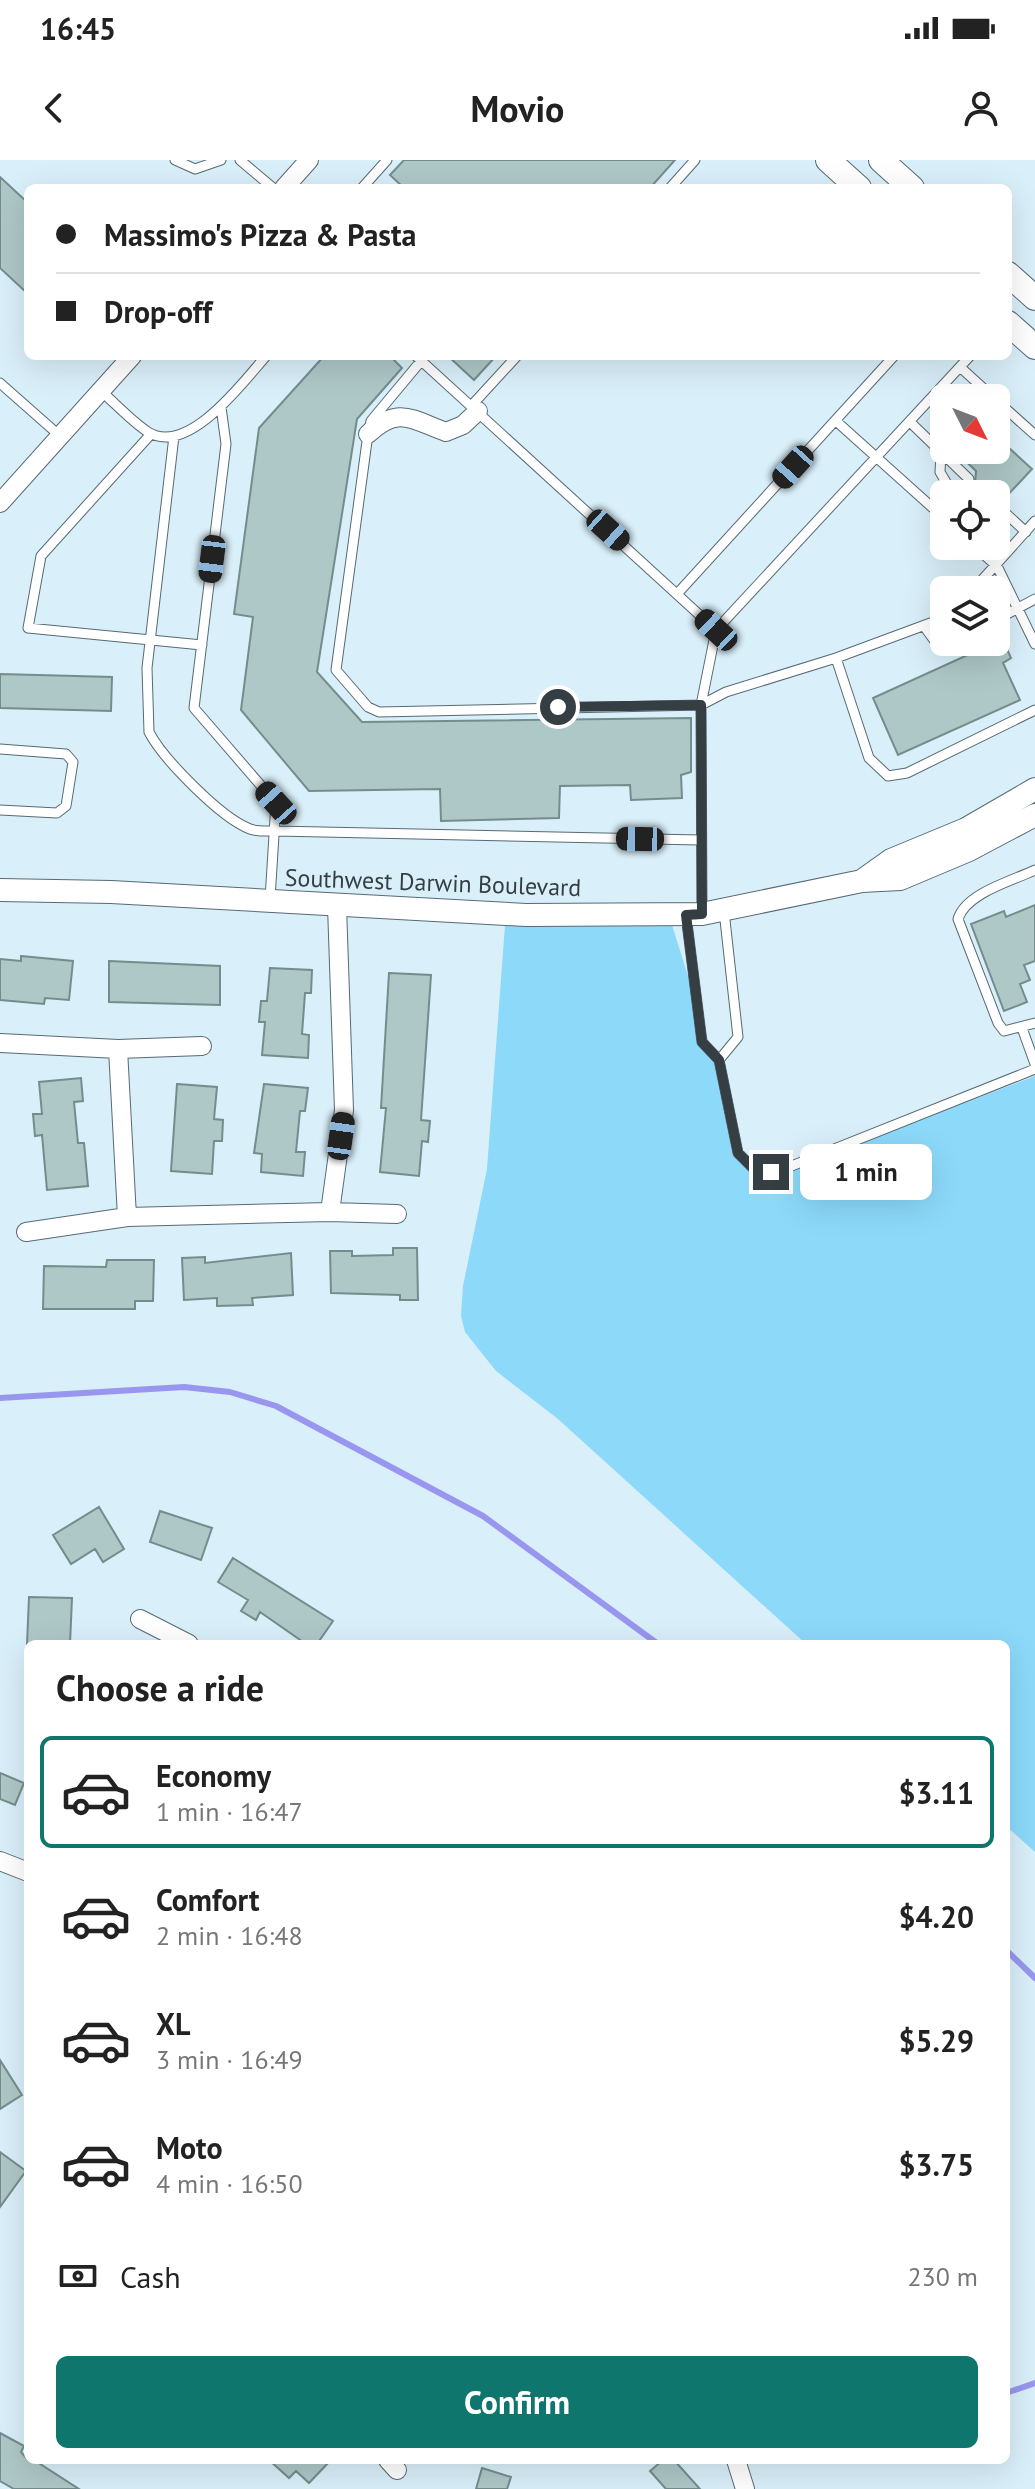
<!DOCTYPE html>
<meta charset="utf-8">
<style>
body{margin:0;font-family:"PT Sans",sans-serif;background:#f6f6f6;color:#222;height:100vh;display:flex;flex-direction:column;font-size:30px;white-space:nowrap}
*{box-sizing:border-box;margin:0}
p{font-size:26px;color:#767676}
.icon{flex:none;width:44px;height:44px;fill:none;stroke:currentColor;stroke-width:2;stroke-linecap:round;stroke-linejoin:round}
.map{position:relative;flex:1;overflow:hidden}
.drawer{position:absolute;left:24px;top:1480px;width:986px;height:824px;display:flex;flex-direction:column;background:#fff;border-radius:12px;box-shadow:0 8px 32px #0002}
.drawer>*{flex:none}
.top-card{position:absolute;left:24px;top:24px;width:988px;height:176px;border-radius:12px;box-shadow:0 8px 32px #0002;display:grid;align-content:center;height:176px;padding:0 32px;background:#fff}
.needle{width:52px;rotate:132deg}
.fabs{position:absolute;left:930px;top:224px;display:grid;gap:16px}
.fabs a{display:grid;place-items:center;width:80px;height:80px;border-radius:12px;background:#fff;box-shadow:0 8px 32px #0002;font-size:40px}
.end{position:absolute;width:36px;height:36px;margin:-18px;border:10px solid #353e42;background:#fff;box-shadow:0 0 0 4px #fff}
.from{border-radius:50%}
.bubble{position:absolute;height:56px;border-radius:12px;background:#fff;box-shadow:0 8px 32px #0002;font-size:26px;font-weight:800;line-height:56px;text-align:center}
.car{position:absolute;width:24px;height:48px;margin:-24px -12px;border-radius:10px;box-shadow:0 0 6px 2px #0007;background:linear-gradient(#222 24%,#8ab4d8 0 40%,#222 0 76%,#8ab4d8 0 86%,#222 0)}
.top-card b{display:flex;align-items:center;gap:28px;height:76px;font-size:30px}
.top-card b+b{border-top:2px solid #e0e0e0}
.top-card i{width:20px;height:20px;background:#222}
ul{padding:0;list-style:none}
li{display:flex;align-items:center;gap:24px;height:112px;margin:0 16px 12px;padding:0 16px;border:4px solid transparent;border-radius:12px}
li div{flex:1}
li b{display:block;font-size:30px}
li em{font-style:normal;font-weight:800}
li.active{border-color:#0f766e}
li>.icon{width:72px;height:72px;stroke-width:1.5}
h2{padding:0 32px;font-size:36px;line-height:96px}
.pay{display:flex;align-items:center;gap:20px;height:88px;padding:0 32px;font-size:30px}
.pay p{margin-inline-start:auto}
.cta{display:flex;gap:16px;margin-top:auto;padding:16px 32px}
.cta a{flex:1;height:92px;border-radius:12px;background:#0f766e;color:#fff;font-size:32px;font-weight:800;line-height:92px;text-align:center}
.status{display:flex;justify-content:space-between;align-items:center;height:56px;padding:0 40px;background:#fff;direction:ltr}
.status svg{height:22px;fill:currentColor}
header{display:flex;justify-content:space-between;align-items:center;height:104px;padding:0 32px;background:#fff;font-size:36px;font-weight:800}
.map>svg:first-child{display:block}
</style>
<div class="status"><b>16:45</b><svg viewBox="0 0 49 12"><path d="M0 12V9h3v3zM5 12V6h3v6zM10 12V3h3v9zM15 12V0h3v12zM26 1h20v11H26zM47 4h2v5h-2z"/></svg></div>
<header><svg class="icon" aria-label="back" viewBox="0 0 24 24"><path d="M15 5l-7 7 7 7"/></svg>Movio<svg class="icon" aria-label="person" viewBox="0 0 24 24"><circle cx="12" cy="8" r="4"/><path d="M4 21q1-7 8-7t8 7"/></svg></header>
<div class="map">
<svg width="1035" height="2329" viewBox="0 0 1035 2329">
<rect width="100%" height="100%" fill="#d9eff9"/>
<path fill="#8cd9fa" d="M505,765h167l81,259 282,-108v776l-29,-26v-182h-200l-248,-225 -62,-48 -31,-39 -4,-16 2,-30 24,-117z"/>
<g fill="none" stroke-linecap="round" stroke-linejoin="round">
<path stroke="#9896ef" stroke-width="6" d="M0,1238l184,-11 46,5 46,14 207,110 175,128
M1006,1790l29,28
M1006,2233l29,-10"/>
</g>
<path fill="#aec7c7" stroke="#758c8d" stroke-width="2" d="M404,0h271l-25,28h-246l-14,-13z
M0,17l28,26v91l-28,-26z
M324,196h66l12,12 -45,51 -40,253 45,50 329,-4v54l-10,3 1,23 -51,2 -1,-15 -70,1 -1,32 -118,3 -1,-32 -131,2 -68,-81 12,-93 -19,-3 25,-186z
M448,196h48l-22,24z
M996,276l36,33 -27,29 -5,-4h-40l4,-10h11l1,-13 -22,-21h42z
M966,482h38l7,16 -8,5 17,37 -122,55 -25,-57 99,-45z
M0,514l112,3 -1,34 -111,-3z
M1035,745v56l-11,4 6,15 -10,4 7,18 -23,9 -33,-87 33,-13 2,6z
M21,796l52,5 -4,39 -24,-2 -1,6 -44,-4v-41l21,2z
M109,801l111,5v39l-111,-3z
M270,808l42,2 -1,23h-6l-3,41 7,1 -1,23 -46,-3 3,-33h-6l2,-21h6z
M389,813l42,2 -10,145 9,1 -2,21 -6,-1 -3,35 -39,-4 6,-64h-5z
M81,918l2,23 -9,1 4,41h6l4,43 -41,4 -5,-55 -7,1 -2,-22h9l-3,-32z
M177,924l40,3 -3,32 9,1 -1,21h-8l-2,33 -41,-3z
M264,924l44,4 -3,23h-5l-4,41h9l-2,24 -42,-4 1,-18 -8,-1z
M393,1088h24l1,52h-18v-5l-69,-2 -1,-42h22v5l41,-1z
M291,1093l2,42 -41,3 1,7 -36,1v-8l-33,2 -2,-42 23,-1v6z
M107,1100h47l-1,41h-18v8h-92l1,-43 62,1z
M99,1347l25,42 -21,13 -8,-13 -24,15 -18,-29z
M160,1351l52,17 -11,32 -51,-18z
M233,1398l100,63 -16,23h-11l-46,-32 -4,8 -15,-9 7,-11 -30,-18z
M29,1437l43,1 -2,46h-43z
M0,1613l24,10 -9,22 -15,-6z
M0,1900l22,35 -22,14z
M0,1992l26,19 -26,36z
M0,2273l24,13 -3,6 7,8h6l45,29h-65l-14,-8z
M269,2300h62l-22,23 -13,-12 -7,7z
M663,2300h11l26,29h-34l-16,-18z
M482,2308l29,9 -4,12h-31z"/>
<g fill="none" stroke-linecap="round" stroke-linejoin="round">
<defs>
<path id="service" d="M175,0l20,9 26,-9
M240,0l33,28
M362,28l25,-28
M670,28l25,-28
M416,196l300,274
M421,201l-50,60 -3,13 -32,236 32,37 11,5 322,-7 25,-13 110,-34 108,-40
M960,207l34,31
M0,223l60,53
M101,231c15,13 30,30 47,41 40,25 96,-51 118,-76
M996,240l39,35
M472,245l45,-49
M221,247l5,37 -32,264 82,95 -6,96
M836,261l108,97
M910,262l31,30 -1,20 13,22
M151,274l-110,122 -13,72 174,17
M174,276l-27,232 2,64c14,27 72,86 101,97 8,3 17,2 26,2l424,9
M941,292l28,27
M996,350l5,-1 25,23
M974,386l23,20 38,78
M973,430l62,-69
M677,434l217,-238
M996,460l39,-21
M924,466l13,18 11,-2
M836,498l33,100 19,18 19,-3 128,-63
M0,589l66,5 7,8 -7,44 -9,7 -57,-3
M1035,710c-23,11 -69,23 -77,49l40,104 6,8 31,-8
M702,754l-1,-209 15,-75 254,-274
M686,755l16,127 17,18 19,93 14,14 19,5 18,-5 246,-98
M1022,868l13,36
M719,900l19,-23 -14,-126"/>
<path id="minor" d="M284,28l25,-28
M368,274c31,-29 44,-14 78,-2l17,-7 15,-14
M0,343l132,-147
M0,883l118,6 84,-3
M118,889l9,168
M330,1052l14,-102 -7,-204
M26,1072l101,-15 203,-5 67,2
M140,1459l49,25
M0,1701l28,11
M388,2300l9,10
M736,2300l9,29"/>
<path id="tertiary" d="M863,720l28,-20 75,-31 69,-40
M0,730l111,2 415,23 176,-1 160,-33 38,-2 69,-29 66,-35"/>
<path id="secondary" d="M828,0l31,28
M881,0l31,28
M1008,114l27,24
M1008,163l27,24"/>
</defs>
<use href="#service" stroke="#576a73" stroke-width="11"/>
<use href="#minor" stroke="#576a73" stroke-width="20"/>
<use href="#tertiary" stroke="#576a73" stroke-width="24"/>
<use href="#secondary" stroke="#576a73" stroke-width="26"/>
<use href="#service" stroke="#fff" stroke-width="9"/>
<use href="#minor" stroke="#fff" stroke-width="18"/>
<use href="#tertiary" stroke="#fff" stroke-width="22"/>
<use href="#secondary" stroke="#fff" stroke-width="24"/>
</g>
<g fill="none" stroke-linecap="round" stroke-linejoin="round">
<path stroke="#353e42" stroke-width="10" d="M558,547l143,-2 1,209 -16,1 16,127 17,18 19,93 14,14 19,5"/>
</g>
<g text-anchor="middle" stroke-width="7" stroke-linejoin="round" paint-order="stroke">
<g font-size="24" fill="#353e42" stroke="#d9eff9">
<text transform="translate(433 723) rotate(2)" y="8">Southwest Darwin Boulevard</text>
</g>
</g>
</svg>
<div class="fabs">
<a><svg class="needle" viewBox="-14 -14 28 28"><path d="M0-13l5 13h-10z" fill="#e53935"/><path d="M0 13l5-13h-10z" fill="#767676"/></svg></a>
<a><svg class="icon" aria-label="locate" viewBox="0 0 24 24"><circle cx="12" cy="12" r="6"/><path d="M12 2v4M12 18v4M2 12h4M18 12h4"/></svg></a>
<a><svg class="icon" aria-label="layers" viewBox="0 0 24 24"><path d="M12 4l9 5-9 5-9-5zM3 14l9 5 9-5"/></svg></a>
</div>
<i class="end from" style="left:558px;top:547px"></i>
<i class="end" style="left:771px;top:1012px"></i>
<div class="bubble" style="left:800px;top:984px;width:132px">1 min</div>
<i class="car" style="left:793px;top:307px;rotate:222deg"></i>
<i class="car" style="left:608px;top:370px;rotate:132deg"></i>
<i class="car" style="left:212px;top:399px;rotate:187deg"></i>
<i class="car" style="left:716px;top:470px;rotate:313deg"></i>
<i class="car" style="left:276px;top:643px;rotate:318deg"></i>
<i class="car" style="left:640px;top:679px;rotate:271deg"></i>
<i class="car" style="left:341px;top:976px;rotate:8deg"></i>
<div class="top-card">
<b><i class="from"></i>Massimo's Pizza &amp; Pasta</b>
<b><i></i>Drop-off</b>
</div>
<section class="drawer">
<h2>Choose a ride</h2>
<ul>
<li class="active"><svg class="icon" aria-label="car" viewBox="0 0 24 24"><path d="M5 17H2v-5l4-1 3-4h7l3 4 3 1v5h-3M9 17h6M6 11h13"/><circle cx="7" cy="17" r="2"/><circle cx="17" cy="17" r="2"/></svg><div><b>Economy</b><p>1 min · 16:47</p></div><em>$3.11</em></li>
<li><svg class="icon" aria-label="car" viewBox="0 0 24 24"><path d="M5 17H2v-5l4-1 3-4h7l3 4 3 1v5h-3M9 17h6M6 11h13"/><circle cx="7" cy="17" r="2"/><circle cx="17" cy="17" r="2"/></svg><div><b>Comfort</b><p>2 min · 16:48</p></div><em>$4.20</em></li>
<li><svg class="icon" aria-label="car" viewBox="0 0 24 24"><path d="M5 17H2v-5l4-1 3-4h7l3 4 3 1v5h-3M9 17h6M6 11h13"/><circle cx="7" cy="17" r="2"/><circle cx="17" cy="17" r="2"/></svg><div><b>XL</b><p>3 min · 16:49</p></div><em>$5.29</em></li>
<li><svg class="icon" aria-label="car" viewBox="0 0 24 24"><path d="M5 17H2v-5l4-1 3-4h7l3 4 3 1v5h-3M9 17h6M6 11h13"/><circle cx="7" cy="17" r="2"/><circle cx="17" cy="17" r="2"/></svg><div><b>Moto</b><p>4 min · 16:50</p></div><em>$3.75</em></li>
</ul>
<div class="pay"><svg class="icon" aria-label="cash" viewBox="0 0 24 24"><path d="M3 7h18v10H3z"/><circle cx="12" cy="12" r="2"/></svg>Cash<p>230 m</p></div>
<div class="cta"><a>Confirm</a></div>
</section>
</div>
